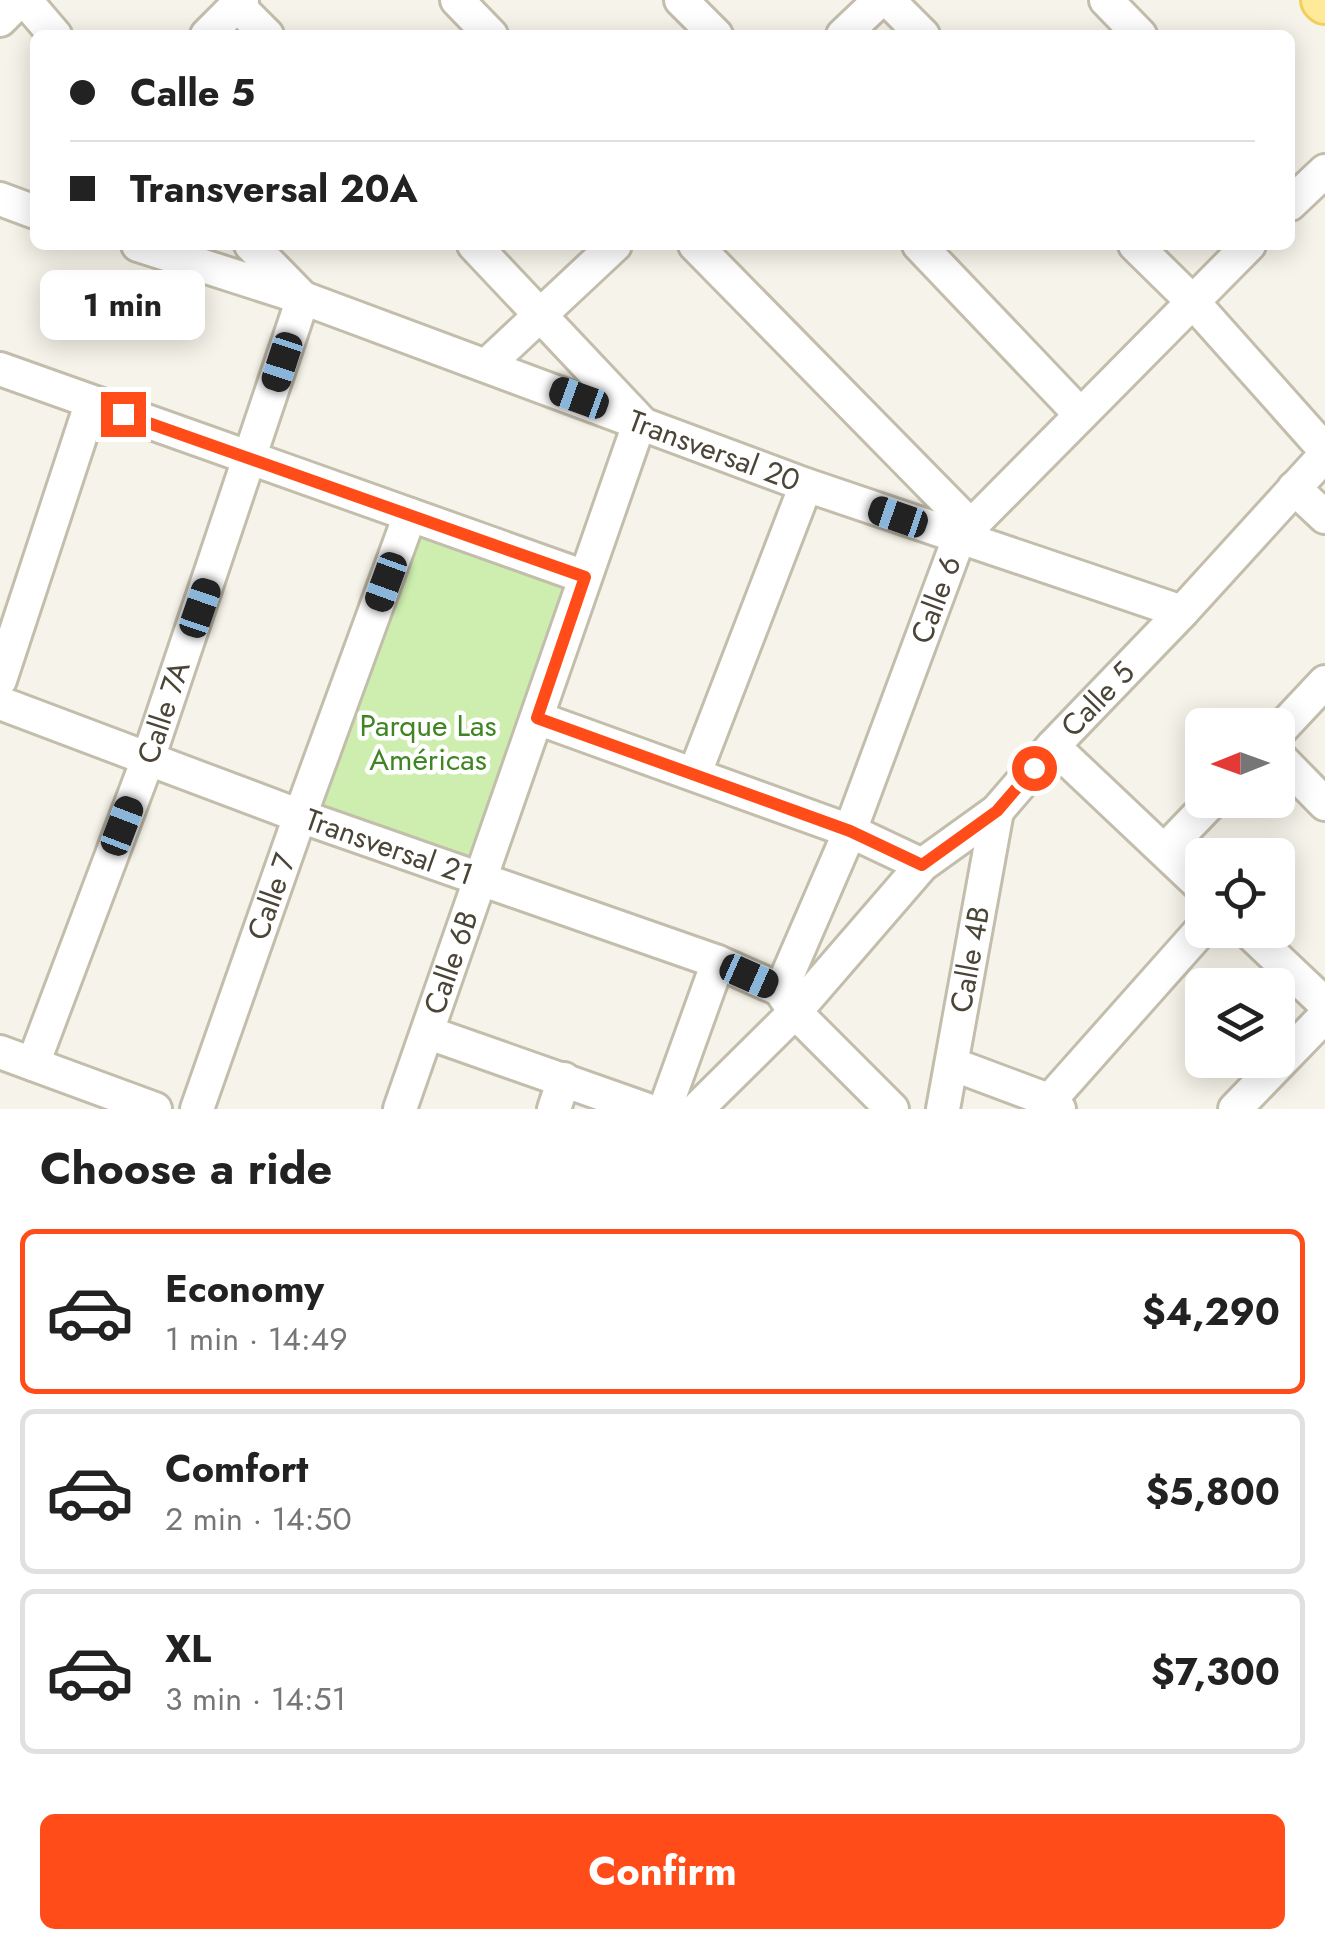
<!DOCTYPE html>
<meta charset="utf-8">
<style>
body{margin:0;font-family:Jost,sans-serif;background:#f2f2f2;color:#222;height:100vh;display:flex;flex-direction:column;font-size:38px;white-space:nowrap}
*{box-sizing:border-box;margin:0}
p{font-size:32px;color:#767676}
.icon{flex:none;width:55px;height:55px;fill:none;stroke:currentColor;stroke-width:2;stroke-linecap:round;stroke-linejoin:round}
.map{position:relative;height:1109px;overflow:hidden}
.panel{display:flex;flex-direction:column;background:#fff;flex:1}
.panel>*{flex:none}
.banner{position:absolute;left:30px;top:30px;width:1265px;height:220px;border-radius:15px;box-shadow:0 5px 25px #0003;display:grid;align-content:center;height:220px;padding:0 40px;background:#fff}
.needle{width:65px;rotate:269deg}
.controls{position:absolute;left:1185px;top:708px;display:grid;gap:20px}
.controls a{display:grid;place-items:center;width:110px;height:110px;border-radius:15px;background:#fff;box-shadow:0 5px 25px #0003;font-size:50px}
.end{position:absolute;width:45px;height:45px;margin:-22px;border:12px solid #ff4c18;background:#fff;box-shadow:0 0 0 5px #fff}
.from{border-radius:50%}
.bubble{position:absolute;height:70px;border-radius:15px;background:#fff;box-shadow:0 5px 25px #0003;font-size:32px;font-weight:700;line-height:70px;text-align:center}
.car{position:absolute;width:30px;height:60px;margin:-30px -15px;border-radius:12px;box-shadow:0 0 8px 2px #0007;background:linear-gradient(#222 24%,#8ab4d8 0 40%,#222 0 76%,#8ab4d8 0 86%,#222 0)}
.banner b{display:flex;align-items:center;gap:35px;height:95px;font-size:38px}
.banner b+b{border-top:2px solid #e0e0e0}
.banner i{width:25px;height:25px;background:#222}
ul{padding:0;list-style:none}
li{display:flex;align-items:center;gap:30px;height:165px;margin:0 20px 15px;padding:0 20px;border:5px solid #e0e0e0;border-radius:15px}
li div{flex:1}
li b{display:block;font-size:38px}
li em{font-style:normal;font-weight:700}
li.on{border-color:#ff4c18}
li>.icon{width:90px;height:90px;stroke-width:1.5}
h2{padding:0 40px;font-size:45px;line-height:120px}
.cta{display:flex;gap:20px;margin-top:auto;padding:20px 40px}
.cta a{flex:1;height:115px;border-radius:15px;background:#ff4c18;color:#fff;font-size:40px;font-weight:700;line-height:115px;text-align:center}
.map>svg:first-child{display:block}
</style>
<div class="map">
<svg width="1325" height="1109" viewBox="0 0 1325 1109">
<rect width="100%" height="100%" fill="#f6f3ea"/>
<path fill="#cdeeaf" d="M416,528l157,58 -98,278 -161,-56z"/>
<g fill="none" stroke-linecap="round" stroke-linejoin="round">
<defs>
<g id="minor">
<path d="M25,0l30,35"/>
<path d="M457,0l34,35"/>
<path d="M681,0l35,35"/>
<path d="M888,0l35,35"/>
<path d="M1106,0l34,35"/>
<path d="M237,5l30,30"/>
<path d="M0,20l20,-20"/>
<path d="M207,35l35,-35"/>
<path d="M843,35l37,-35"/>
<path d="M0,199l35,13"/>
<path d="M1290,204l35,-33"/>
<path id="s1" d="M138,245l165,53 503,187 376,127"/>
<path d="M695,245l275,280"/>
<path d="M919,245l161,169"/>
<path d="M1135,245l58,57 132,148"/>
<path d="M488,364l127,-119"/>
<path d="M0,369l585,208"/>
<path d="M1294,488l31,29"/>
<path d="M0,680l91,-276"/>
<path id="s2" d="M0,703l300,113 418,146 63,28"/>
<path d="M537,718l313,113 72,34"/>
<path d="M1278,732l47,-50"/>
<path d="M1053,746l149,141"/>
<path d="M1278,756l47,48"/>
<path d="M695,773l111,-288"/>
<path d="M1165,850l48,-50"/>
<path d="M1247,930l78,74"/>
<path id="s3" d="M781,990l69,-159 109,-293 290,-293"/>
<path d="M783,994l12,18 97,97"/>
<path d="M429,1033l216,76"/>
<path d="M0,1052l155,57"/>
<path id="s4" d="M33,1064l115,-305 155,-461 -52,-53"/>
<path d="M952,1064l99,37 8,8"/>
<path id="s5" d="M197,1109l103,-293 110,-301"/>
<path id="s6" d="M400,1109l240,-688 -166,-176"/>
<path d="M554,1109l10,-30"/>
<path d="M665,1109l53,-147"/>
<path id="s7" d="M697,1109l98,-97 127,-147 75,-54 56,-65 129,-134 143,-157"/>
<path id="s8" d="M943,1109l54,-298"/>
<path d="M1042,1109l160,-180"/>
<path d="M1235,1109l90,-93"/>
</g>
<path id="major" d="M1323,0l2,2"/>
</defs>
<use href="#minor" stroke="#c3bdab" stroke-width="38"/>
<use href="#major" stroke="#f0cf5e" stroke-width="48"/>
<use href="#minor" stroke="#fff" stroke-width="32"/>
<use href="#major" stroke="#ffea9a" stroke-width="42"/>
</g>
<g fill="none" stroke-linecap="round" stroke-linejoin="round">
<path stroke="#ff4c18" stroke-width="12" d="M123,414l462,163 -48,141 313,113 72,34 75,-54 37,-43"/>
</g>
<g text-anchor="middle" stroke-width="9" stroke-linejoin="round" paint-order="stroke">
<g font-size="30" fill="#4b4537" stroke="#fff">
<text dy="10" stroke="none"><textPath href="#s1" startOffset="612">Transversal 20</textPath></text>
<text dy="10" stroke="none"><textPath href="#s3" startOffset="420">Calle 6</textPath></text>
<text dy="10" stroke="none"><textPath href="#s7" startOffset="575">Calle 5</textPath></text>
<text dy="10" stroke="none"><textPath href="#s4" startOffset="375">Calle 7A</textPath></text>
<text dy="10" stroke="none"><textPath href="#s2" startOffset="415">Transversal 21</textPath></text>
<text dy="10" stroke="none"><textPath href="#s5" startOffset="225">Calle 7</textPath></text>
<text dy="10" stroke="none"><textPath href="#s8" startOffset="152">Calle 4B</textPath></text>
<text dy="10" stroke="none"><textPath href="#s6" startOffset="155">Calle 6B</textPath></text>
</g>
<g font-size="30" fill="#408523" stroke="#fff">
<text x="428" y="736">Parque Las<tspan x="428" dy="34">Américas</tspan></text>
</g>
</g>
</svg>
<div class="controls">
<a><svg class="needle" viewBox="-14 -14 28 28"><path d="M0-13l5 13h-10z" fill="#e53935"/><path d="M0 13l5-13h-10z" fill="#767676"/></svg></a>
<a><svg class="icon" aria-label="locate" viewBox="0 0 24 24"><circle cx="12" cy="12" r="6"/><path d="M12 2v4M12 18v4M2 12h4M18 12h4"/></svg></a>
<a><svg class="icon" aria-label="layers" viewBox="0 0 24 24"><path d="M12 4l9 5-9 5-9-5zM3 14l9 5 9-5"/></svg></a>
</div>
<i class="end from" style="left:1034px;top:768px"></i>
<i class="end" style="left:123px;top:414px"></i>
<div class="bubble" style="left:40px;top:270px;width:165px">1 min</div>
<i class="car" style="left:282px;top:362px;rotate:198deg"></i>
<i class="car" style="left:579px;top:398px;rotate:290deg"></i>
<i class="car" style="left:898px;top:517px;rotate:289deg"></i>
<i class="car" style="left:386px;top:582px;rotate:200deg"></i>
<i class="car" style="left:200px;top:608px;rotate:19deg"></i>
<i class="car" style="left:122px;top:826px;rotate:21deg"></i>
<i class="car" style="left:749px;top:976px;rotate:114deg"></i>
<div class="banner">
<b><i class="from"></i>Calle 5</b>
<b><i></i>Transversal 20A</b>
</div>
</div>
<section class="panel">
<h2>Choose a ride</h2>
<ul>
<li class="on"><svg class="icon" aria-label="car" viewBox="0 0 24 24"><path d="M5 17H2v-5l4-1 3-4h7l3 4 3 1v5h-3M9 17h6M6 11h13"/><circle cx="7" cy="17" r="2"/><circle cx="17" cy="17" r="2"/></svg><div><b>Economy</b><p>1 min · 14:49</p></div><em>$4,290</em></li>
<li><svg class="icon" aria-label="car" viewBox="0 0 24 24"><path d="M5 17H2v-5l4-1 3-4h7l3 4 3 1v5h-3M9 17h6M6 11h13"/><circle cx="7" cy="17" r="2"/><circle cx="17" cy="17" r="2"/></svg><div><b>Comfort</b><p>2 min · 14:50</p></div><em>$5,800</em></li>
<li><svg class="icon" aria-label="car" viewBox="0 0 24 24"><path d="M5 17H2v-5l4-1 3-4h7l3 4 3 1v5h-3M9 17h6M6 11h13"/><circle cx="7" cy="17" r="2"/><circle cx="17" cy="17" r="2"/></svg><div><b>XL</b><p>3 min · 14:51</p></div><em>$7,300</em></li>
</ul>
<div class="cta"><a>Confirm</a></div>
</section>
